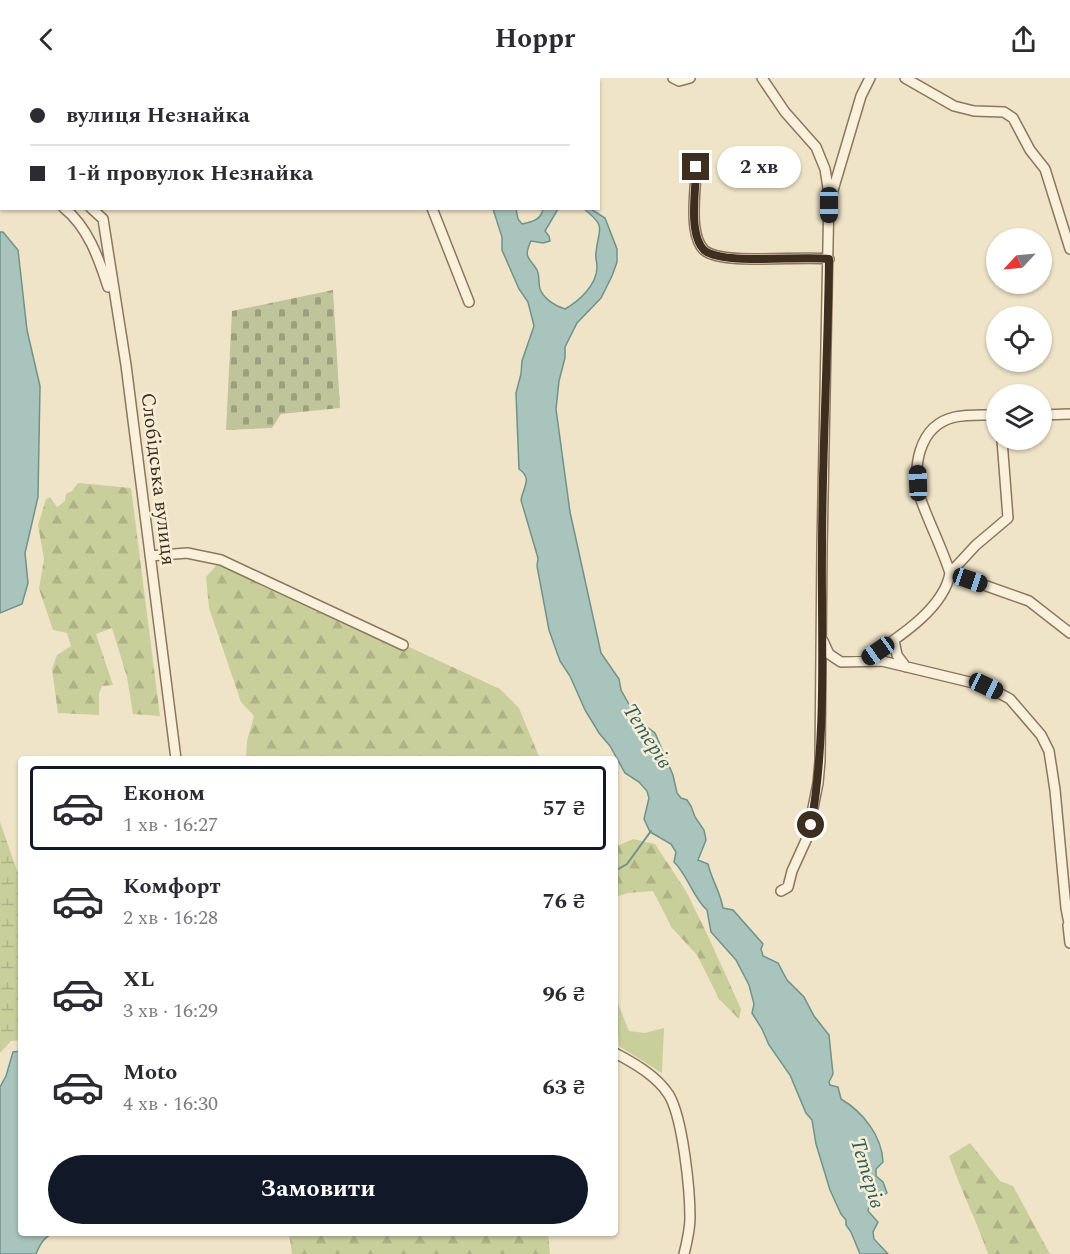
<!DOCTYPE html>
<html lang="uk">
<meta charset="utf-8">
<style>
body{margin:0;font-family:Spectral,serif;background:#f2f2f3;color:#2b2b33;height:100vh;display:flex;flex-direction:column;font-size:22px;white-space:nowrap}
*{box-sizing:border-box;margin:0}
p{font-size:20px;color:#7c7c81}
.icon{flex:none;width:33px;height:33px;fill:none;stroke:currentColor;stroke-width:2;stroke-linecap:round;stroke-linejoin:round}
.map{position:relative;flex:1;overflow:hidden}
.panel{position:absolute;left:18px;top:678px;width:600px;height:480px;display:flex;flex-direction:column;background:#fff;border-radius:6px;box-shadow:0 2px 4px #0004}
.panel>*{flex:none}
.hud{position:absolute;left:0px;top:0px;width:600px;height:132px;box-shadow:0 2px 4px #0004;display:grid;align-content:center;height:132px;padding:0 30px;background:#fff}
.needle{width:39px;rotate:244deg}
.tools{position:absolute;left:986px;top:150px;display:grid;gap:12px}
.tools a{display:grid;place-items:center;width:66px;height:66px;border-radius:50%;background:#fff;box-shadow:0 2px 4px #0004;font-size:30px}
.end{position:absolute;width:27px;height:27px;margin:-14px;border:8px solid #3d2e20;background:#fff;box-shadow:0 0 0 3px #fff}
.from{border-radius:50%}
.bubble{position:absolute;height:42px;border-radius:21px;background:#fff;box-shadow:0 2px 4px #0004;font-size:20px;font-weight:700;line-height:42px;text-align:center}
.car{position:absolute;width:18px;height:36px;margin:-18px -9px;border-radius:8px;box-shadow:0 0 4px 2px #0007;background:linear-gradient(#222 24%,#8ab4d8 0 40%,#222 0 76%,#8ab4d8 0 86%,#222 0)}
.hud b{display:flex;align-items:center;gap:21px;height:57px;font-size:22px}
.hud b+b{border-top:2px solid #e1e1e2}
.hud i{width:15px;height:15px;background:#2b2b33}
ul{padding:10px 0 0;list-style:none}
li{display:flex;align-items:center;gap:18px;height:84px;margin:0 12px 9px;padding:0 18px;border:3px solid transparent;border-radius:6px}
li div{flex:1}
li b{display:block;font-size:22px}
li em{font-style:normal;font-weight:700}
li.active{border-color:#111827}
li>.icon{width:54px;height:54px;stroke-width:1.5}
.primary-button{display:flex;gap:12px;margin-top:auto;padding:12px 30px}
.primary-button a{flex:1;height:69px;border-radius:36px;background:#111827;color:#fff;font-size:24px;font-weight:700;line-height:69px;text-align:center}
header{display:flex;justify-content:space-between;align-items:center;height:78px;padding:0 30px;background:#fff;font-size:27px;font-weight:700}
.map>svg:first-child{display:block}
</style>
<header><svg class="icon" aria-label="back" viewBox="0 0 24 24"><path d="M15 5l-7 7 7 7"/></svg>Hoppr<svg class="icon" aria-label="share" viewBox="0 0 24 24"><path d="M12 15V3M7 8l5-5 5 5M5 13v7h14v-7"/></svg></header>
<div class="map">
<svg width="1070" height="1176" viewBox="0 0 1070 1176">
<defs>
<pattern id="forest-firs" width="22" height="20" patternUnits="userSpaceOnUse" patternTransform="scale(1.5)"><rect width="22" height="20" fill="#c9cf9b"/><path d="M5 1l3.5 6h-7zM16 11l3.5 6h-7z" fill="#aeb285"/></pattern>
<pattern id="wetland-marsh" width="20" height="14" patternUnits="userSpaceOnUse" patternTransform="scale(1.5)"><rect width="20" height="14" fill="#c9cf9b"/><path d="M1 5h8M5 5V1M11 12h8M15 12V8" fill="none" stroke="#aeb285"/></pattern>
<pattern id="cemetery-stones" width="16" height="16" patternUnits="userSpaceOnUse" patternTransform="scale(1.5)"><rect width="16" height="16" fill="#bfc49a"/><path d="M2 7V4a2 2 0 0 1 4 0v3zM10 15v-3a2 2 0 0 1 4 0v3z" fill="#9ca07d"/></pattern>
</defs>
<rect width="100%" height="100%" fill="#f0e4c8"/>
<path fill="#c9cf9b" d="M615,918l14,35 16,2 19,-5 -2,45 -43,-27z"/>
<path fill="url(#forest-firs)" d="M78,405l53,5 29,228 -27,-2 -6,-37 -15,-49 -16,6 17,51 -11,1 -3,8v21l-41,-2 -6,-44 5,-14 14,-9 -4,-13 -14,-3 -14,-41 5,-30 -6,-34 8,-26 4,-2 7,10 8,-6 1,-7 6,-3z
M221,482l279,129 19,19 21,51h-294l1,-18 7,-25 -13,-14 -32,-94 -3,-31z
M633,761l22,5 31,47 22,45 33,73 -2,10 -20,-20 -22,-44 -25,-27 -19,-37 -25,2 -13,4v-50z
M970,1065l30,38 13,5 37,68h-62c-11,-33 -28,-65 -39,-98z
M289,1155h259l2,21h-258z"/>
<path fill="url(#wetland-marsh)" d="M0,744l21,60v158l-10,1 -11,12z"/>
<path fill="url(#cemetery-stones)" d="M333,212l7,118 -59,6 -9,14 -46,2 6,-119z"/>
<path fill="#a9c4bc" stroke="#6f938a" stroke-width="1.5" d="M493,131h23l2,10 4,5c10,-2 19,-4 21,-15h15l-13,22 4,5 1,5 -7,2 -12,-2c-8,17 -2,16 6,29 3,6 1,13 3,19 4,10 15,17 25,20 14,-8 32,-24 32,-42 0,-5 -2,-10 -1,-14 2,-25 12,-25 -12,-44h7l14,9 12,31v13l-5,14 -11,22 -24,25 -12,24v11l-6,23 -3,28 14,103 31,141 18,26 2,11 14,25 8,9 12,9 18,42 4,18 4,5 6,2 4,6 4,11 9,13 2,10 -8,20 10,4c4,17 12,27 15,44l10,2 30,34 -2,5 2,7 15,7 9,17 17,17 10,19 15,19 4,39 -4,8 1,3 8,2 3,12c22,13 41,37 42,63l-7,7v7l7,6 4,11 -17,9 -2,9 10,11 -5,10 1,7 14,15h-28l-9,-22 -5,-7v-5l-5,-6 -11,-24 -14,-46 -4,-24 -6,-7 -16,-38 -21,-30 -7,-16 -10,-16 2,-9 -5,-19 -13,-25 -25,-28 -4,-22c-13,-11 -20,-36 -33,-48l2,-10 -5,-8 -21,-12 -6,-13 5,-21 -2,-7 -8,-9 -14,-9 -15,-27 -11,-13 -14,-23 -15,-34 -10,-15 -11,-31 -12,-64 1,-8 -17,-58c2,-13 12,-21 -2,-31l-3,-76 5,-19 1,-13 12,-35 -6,-24 -9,-13 -17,-39v-13z
M0,154h3l15,18 9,80 13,56 -2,111 -13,56 3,30 -6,21 -22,9z
M21,973v182h33c-10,4 -14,11 -18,21h-36v-167l6,-11 7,-24z"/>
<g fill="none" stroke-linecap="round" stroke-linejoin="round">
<path stroke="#6f938a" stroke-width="2" d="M615,793l12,-7 24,-33"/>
<defs>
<path id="minor" d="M88,0v2
M296,0l3,2
M673,0l6,3 11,-3
M762,0l23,34 31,35 9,22 4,25 -7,353 -2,214 -2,22 -11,55 -15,33 -4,16 -7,4
M905,0l49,28 20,5 30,1 9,6 17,32 15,19 25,80
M166,2l3,-2
M320,2l1,-2
M696,89c0,20 -4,42 -1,61 1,7 4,17 9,22 18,16 98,5 125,9
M0,107l2,-1
M831,119l30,-101 9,-18
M64,130c24,19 35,51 44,79
M91,130l12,11 23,146 50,394
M432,130l37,94
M1041,337l29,-1
M1002,362l6,78 -32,27 -26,28 79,28 41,32
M150,478l37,-3 34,7 182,85
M894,562l3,15 9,12
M823,563l6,13 12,8 41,-1 104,25 24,13 31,36 8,16 6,39 11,118 4,20
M865,582c29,-20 79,-50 85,-87 -8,-25 -20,-48 -29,-73 -10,-30 -3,-75 34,-83 13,-3 27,-2 41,-2
M1068,847l2,18
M615,975c19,10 42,23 54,42 14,24 21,95 21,123 0,12 -3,24 -6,36"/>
</defs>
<use href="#minor" stroke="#8d765c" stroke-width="12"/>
<use href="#minor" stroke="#faf1dc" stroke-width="9"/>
</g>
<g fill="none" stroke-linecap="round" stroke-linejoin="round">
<path stroke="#3d2e20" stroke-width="8" d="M696,89c0,20 -4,42 -1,61 1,7 4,17 9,22 18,16 98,5 125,9 -1,97 -7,195 -7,292 -1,91 5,184 -11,274"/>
</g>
<g text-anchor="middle" stroke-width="5" stroke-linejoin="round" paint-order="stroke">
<g font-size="20" fill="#3d2e20" stroke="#f7eed8">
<text transform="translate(159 401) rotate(83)" y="7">Слобідська вулиця</text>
</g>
<g font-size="21" font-style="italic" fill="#2f5d5a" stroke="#f7eed8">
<text transform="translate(648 658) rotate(57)" y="7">Тетерів</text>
<text transform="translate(868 1095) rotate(73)" y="7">Тетерів</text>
</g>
</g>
</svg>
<div class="tools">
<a><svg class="needle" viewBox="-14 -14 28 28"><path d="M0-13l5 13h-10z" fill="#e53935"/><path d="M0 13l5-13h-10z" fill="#7c7c81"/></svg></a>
<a><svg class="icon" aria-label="locate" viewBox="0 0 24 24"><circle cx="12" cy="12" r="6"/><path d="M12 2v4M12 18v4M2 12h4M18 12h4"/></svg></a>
<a><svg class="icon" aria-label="layers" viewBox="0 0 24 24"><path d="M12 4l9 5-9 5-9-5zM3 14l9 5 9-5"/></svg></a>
</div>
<i class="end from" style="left:811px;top:747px"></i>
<i class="end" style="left:696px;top:89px"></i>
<div class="bubble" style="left:717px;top:68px;width:84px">2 хв</div>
<i class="car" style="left:829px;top:127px;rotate:180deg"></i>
<i class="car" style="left:918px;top:405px;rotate:358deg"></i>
<i class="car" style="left:970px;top:502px;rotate:109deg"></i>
<i class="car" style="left:878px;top:573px;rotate:235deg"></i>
<i class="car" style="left:986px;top:608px;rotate:115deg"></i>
<div class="hud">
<b><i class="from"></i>вулиця Незнайка</b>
<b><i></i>1-й провулок Незнайка</b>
</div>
<section class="panel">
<ul>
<li class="active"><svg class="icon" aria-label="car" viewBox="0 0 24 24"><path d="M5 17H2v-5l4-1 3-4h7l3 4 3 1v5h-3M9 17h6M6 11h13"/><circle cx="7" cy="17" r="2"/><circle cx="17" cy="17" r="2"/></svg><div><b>Економ</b><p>1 хв · 16:27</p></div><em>57 ₴</em></li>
<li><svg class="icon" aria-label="car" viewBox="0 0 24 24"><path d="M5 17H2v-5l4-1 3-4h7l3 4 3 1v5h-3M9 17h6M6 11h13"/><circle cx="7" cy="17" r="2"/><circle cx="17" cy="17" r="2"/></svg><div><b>Комфорт</b><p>2 хв · 16:28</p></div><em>76 ₴</em></li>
<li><svg class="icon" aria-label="car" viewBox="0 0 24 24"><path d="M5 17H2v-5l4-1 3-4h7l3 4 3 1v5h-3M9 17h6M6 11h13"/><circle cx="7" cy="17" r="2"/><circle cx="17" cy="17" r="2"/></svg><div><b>XL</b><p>3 хв · 16:29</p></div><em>96 ₴</em></li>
<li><svg class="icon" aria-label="car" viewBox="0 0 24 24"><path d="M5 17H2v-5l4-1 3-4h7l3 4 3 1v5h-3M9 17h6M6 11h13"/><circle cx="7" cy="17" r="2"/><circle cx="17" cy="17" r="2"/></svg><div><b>Moto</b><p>4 хв · 16:30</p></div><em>63 ₴</em></li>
</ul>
<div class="primary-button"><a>Замовити</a></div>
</section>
</div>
